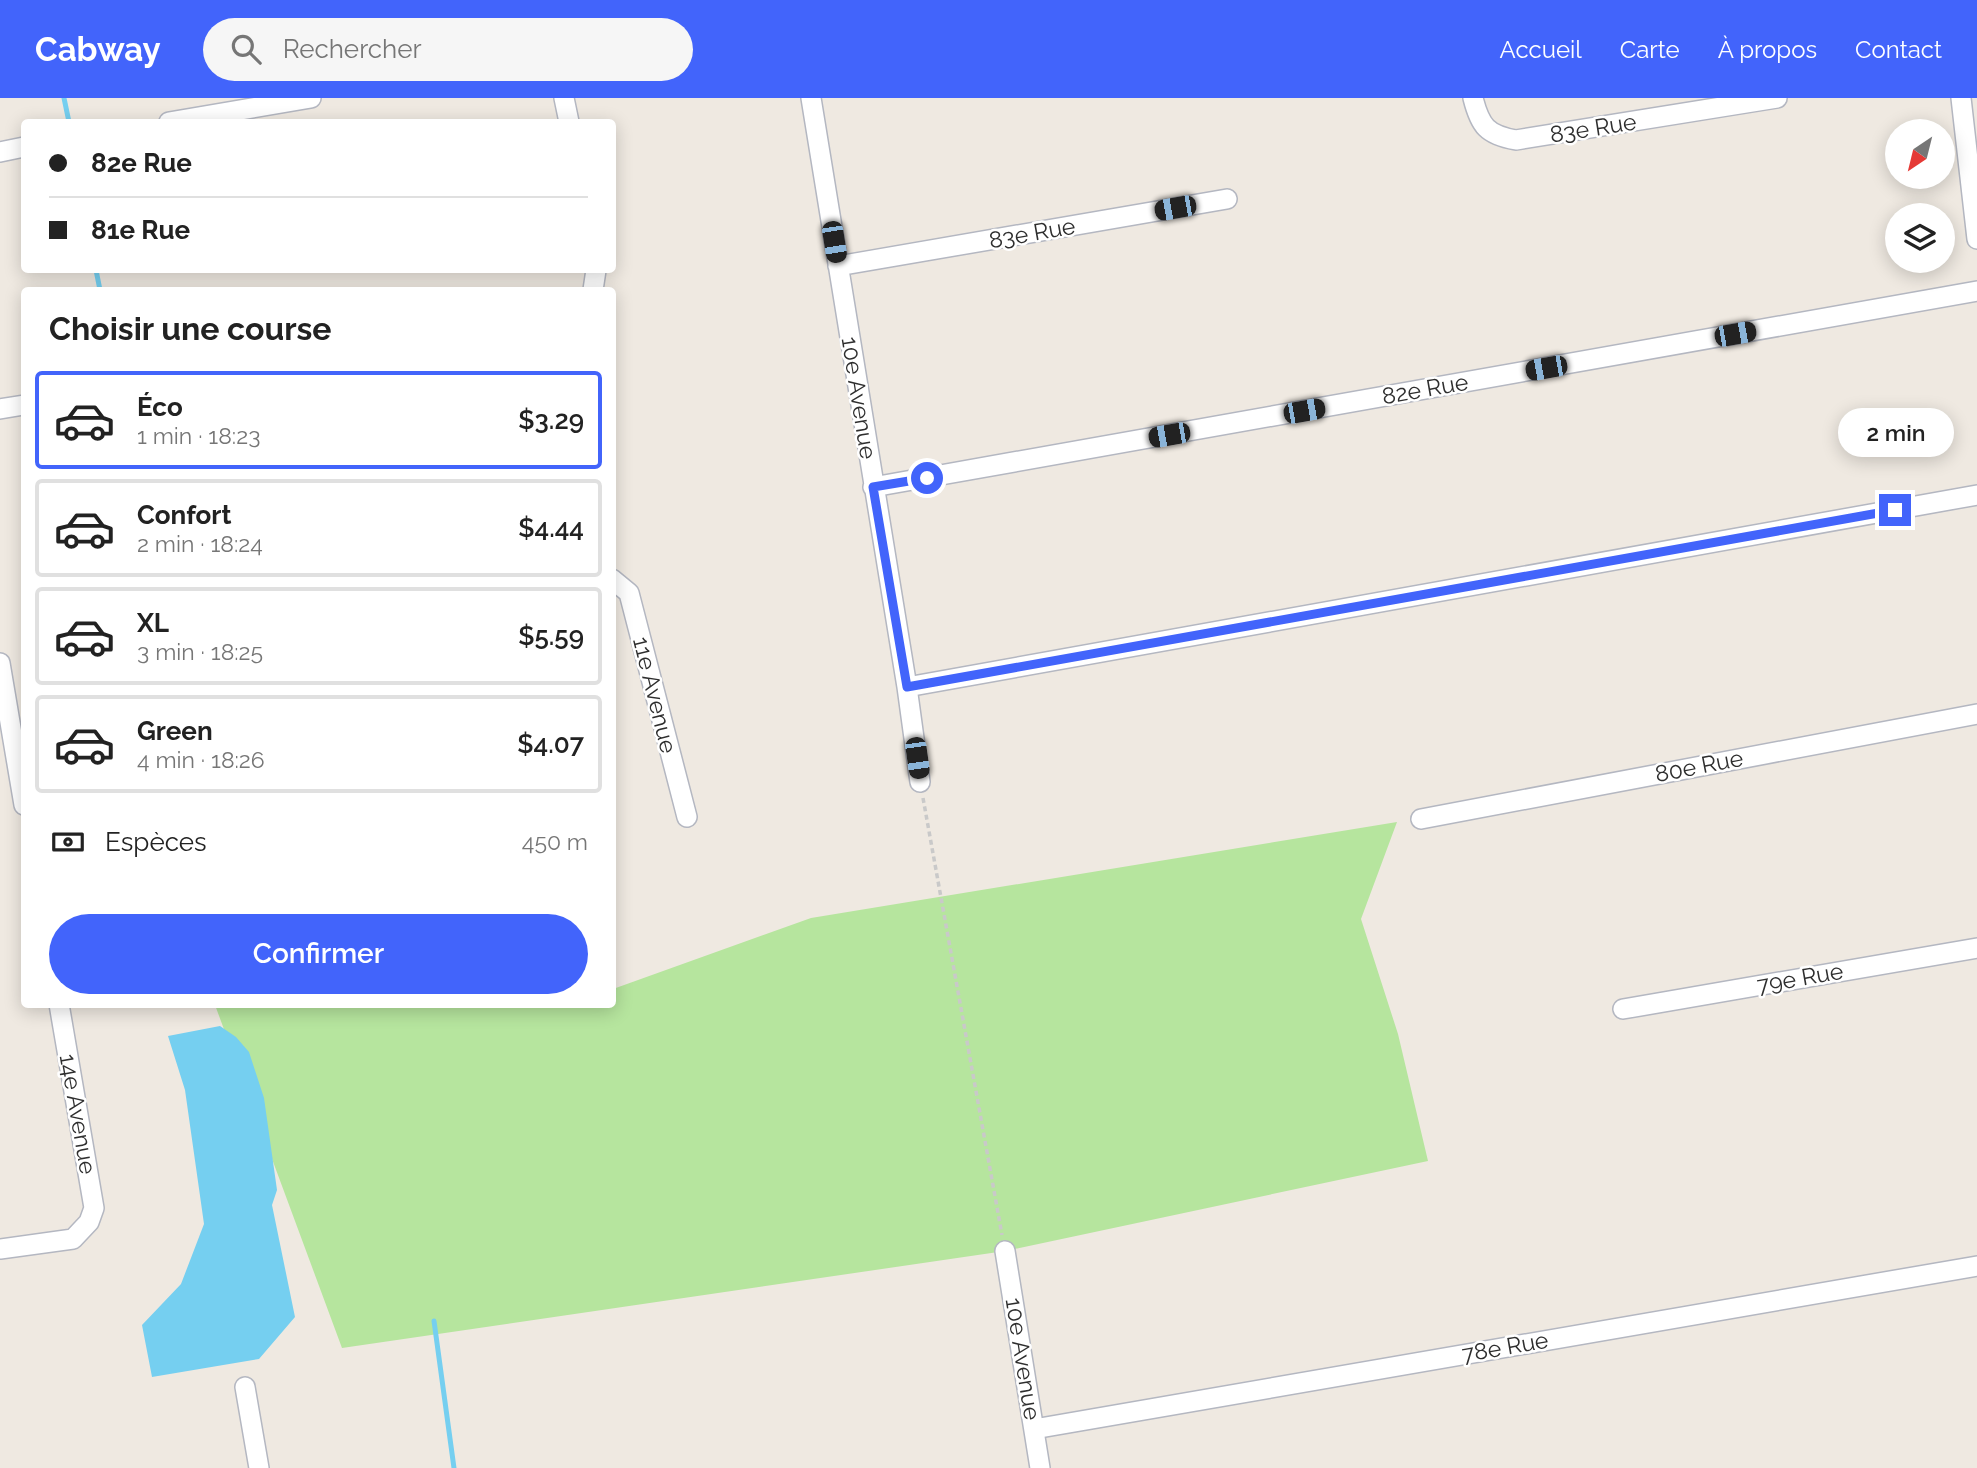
<!DOCTYPE html>
<html lang="fr">
<meta charset="utf-8">
<style>
body{margin:0;font-family:Raleway,sans-serif;background:#f6f6f6;color:#222;height:100vh;display:flex;flex-direction:column;font-size:26px;white-space:nowrap}
*{box-sizing:border-box;margin:0}
p{font-size:23px;color:#767676}
.icon{flex:none;width:38px;height:38px;fill:none;stroke:currentColor;stroke-width:2;stroke-linecap:round;stroke-linejoin:round}
.map{position:relative;flex:1;overflow:hidden}
.details{position:absolute;left:21px;top:189px;width:595px;height:721px;display:flex;flex-direction:column;background:#fff;border-radius:7px;box-shadow:0 4px 18px #0003}
.details>*{flex:none}
.banner{position:absolute;left:21px;top:21px;width:595px;height:154px;border-radius:7px;box-shadow:0 4px 18px #0003;display:grid;align-content:center;height:154px;padding:0 28px;background:#fff}
.needle{width:46px;rotate:215deg}
.controls{position:absolute;left:1885px;top:21px;display:grid;gap:14px}
.controls a{display:grid;place-items:center;width:70px;height:70px;border-radius:50%;background:#fff;box-shadow:0 4px 18px #0003;font-size:35px}
.end{position:absolute;width:32px;height:32px;margin:-16px;border:9px solid #4264fb;background:#fff;box-shadow:0 0 0 4px #fff}
.from{border-radius:50%}
.bubble{position:absolute;height:49px;border-radius:24px;background:#fff;box-shadow:0 4px 18px #0003;font-size:23px;font-weight:600;line-height:49px;text-align:center}
.car{position:absolute;width:21px;height:42px;margin:-21px -10px;border-radius:9px;box-shadow:0 0 5px 2px #0007;background:linear-gradient(#222 24%,#8ab4d8 0 40%,#222 0 76%,#8ab4d8 0 86%,#222 0)}
.banner b{display:flex;align-items:center;gap:24px;height:66px;font-size:26px}
.banner b+b{border-top:2px solid #e0e0e0}
.banner i{width:18px;height:18px;background:#222}
ul{padding:0;list-style:none}
li{display:flex;align-items:center;gap:21px;height:98px;margin:0 14px 10px;padding:0 14px;border:4px solid #e0e0e0;border-radius:7px}
li div{flex:1}
li b{display:block;font-size:26px}
li em{font-style:normal;font-weight:600}
li.on{border-color:#4264fb}
li>.icon{width:63px;height:63px;stroke-width:1.5}
h2{padding:0 28px;font-size:32px;line-height:84px}
.pay{display:flex;align-items:center;gap:18px;height:77px;padding:0 28px;font-size:26px}
.pay p{margin-inline-start:auto}
.primary-button{display:flex;gap:14px;margin-top:auto;padding:14px 28px}
.primary-button a{flex:1;height:80px;border-radius:42px;background:#4264fb;color:#fff;font-size:28px;font-weight:600;line-height:80px;text-align:center}
header{display:flex;align-items:center;gap:42px;box-sizing:border-box;height:98px;padding:0 35px;background:#4264fb;color:#fff}
header strong{font-size:33px}
nav{display:flex;gap:38px;margin-inline-start:auto;font-size:24px}
.search{width:490px;height:63px;background:#f6f6f6;display:flex;align-items:center;gap:18px;box-sizing:border-box;padding:0 24px;border-radius:38px;color:#767676;font-size:26px}
.map>svg:first-child{display:block}
</style>
<header>
<strong>Cabway</strong>
<div class="search"><svg class="icon" aria-label="search" viewBox="0 0 24 24"><circle cx="10" cy="10" r="6"/><path d="M15 15l6 6"/></svg>Rechercher</div>
<nav><a>Accueil</a><a>Carte</a><a>À propos</a><a>Contact</a></nav>
</header>
<div class="map">
<svg width="1977" height="1370" viewBox="0 0 1977 1370">
<rect width="100%" height="100%" fill="#efe9e1"/>
<path fill="#b6e59e" d="M1397,724l-36,97 37,115 30,127 -423,90 -663,97 -127,-343 397,-1 1,-15 198,-71z"/>
<path fill="#75cff0" d="M220,928l16,11 13,15 15,46 13,92 -5,15 23,112 -36,42 -107,18 -10,-52 39,-41 23,-60 -19,-134 -17,-54z"/>
<g fill="none" stroke-linecap="round" stroke-linejoin="round">
<path stroke="#75cff0" stroke-width="5" d="M64,0l5,24
M96,172l4,20
M434,1223l20,147"/>
<defs>
<path id="street" d="M564,0l5,24
M811,0l96,589 13,95
M1473,0c7,28 14,37 43,42l261,-42
M1961,0l16,141
M169,24l142,-24
M0,54l24,-5
M838,168l389,-67
M593,192l3,-20
M0,311l24,-4
M873,389l1104,-196
M612,481l17,14 58,224
M0,565l24,142
M907,589l1070,-192
M1421,721l556,-105
M1623,911l354,-61
M0,1151l73,-10 16,-17 5,-14 -35,-204
M1005,1153l35,217
M245,1289l14,81
M1034,1331l943,-163"/>
</defs>
<use href="#street" stroke="#b4b7c1" stroke-width="22"/>
<path stroke="#c9c9c9" stroke-width="3.5" stroke-dasharray="5 3.5" stroke-linecap="butt" d="M923,700l79,437"/>
<use href="#street" stroke="#fff" stroke-width="19"/>
</g>
<g fill="none" stroke-linecap="round" stroke-linejoin="round">
<path stroke="#4264fb" stroke-width="9" d="M927,380l-54,9 34,200 988,-177"/>
</g>
<g text-anchor="middle" stroke-width="5" stroke-linejoin="round" paint-order="stroke">
<g font-size="23" fill="#2e2e2e" stroke="#fff">
<text transform="translate(1593 30) rotate(-9)" y="8">83e Rue</text>
<text transform="translate(1032 135) rotate(-10)" y="8">83e Rue</text>
<text transform="translate(1425 291) rotate(-10)" y="8">82e Rue</text>
<text transform="translate(859 300) rotate(81)" y="8">10e Avenue</text>
<text transform="translate(655 597) rotate(76)" y="8">11e Avenue</text>
<text transform="translate(1699 668) rotate(-11)" y="8">80e Rue</text>
<text transform="translate(1800 880) rotate(-10)" y="8">79e Rue</text>
<text transform="translate(78 1016) rotate(80)" y="8">14e Avenue</text>
<text transform="translate(1505 1249) rotate(-10)" y="8">78e Rue</text>
<text transform="translate(1023 1261) rotate(81)" y="8">10e Avenue</text>
</g>
</g>
</svg>
<div class="controls">
<a><svg class="needle" viewBox="-14 -14 28 28"><path d="M0-13l5 13h-10z" fill="#e53935"/><path d="M0 13l5-13h-10z" fill="#767676"/></svg></a>
<a><svg class="icon" aria-label="layers" viewBox="0 0 24 24"><path d="M12 4l9 5-9 5-9-5zM3 14l9 5 9-5"/></svg></a>
</div>
<i class="end from" style="left:927px;top:380px"></i>
<i class="end" style="left:1895px;top:412px"></i>
<div class="bubble" style="left:1838px;top:310px;width:116px">2 min</div>
<i class="car" style="left:1175px;top:110px;rotate:260deg"></i>
<i class="car" style="left:834px;top:144px;rotate:171deg"></i>
<i class="car" style="left:1735px;top:236px;rotate:80deg"></i>
<i class="car" style="left:1546px;top:270px;rotate:260deg"></i>
<i class="car" style="left:1304px;top:313px;rotate:80deg"></i>
<i class="car" style="left:1169px;top:337px;rotate:260deg"></i>
<i class="car" style="left:917px;top:660px;rotate:172deg"></i>
<div class="banner">
<b><i class="from"></i>82e Rue</b>
<b><i></i>81e Rue</b>
</div>
<section class="details">
<h2>Choisir une course</h2>
<ul>
<li class="on"><svg class="icon" aria-label="car" viewBox="0 0 24 24"><path d="M5 17H2v-5l4-1 3-4h7l3 4 3 1v5h-3M9 17h6M6 11h13"/><circle cx="7" cy="17" r="2"/><circle cx="17" cy="17" r="2"/></svg><div><b>Éco</b><p>1 min · 18:23</p></div><em>$3.29</em></li>
<li><svg class="icon" aria-label="car" viewBox="0 0 24 24"><path d="M5 17H2v-5l4-1 3-4h7l3 4 3 1v5h-3M9 17h6M6 11h13"/><circle cx="7" cy="17" r="2"/><circle cx="17" cy="17" r="2"/></svg><div><b>Confort</b><p>2 min · 18:24</p></div><em>$4.44</em></li>
<li><svg class="icon" aria-label="car" viewBox="0 0 24 24"><path d="M5 17H2v-5l4-1 3-4h7l3 4 3 1v5h-3M9 17h6M6 11h13"/><circle cx="7" cy="17" r="2"/><circle cx="17" cy="17" r="2"/></svg><div><b>XL</b><p>3 min · 18:25</p></div><em>$5.59</em></li>
<li><svg class="icon" aria-label="car" viewBox="0 0 24 24"><path d="M5 17H2v-5l4-1 3-4h7l3 4 3 1v5h-3M9 17h6M6 11h13"/><circle cx="7" cy="17" r="2"/><circle cx="17" cy="17" r="2"/></svg><div><b>Green</b><p>4 min · 18:26</p></div><em>$4.07</em></li>
</ul>
<div class="pay"><svg class="icon" aria-label="cash" viewBox="0 0 24 24"><path d="M3 7h18v10H3z"/><circle cx="12" cy="12" r="2"/></svg>Espèces<p>450 m</p></div>
<div class="primary-button"><a>Confirmer</a></div>
</section>
</div>
